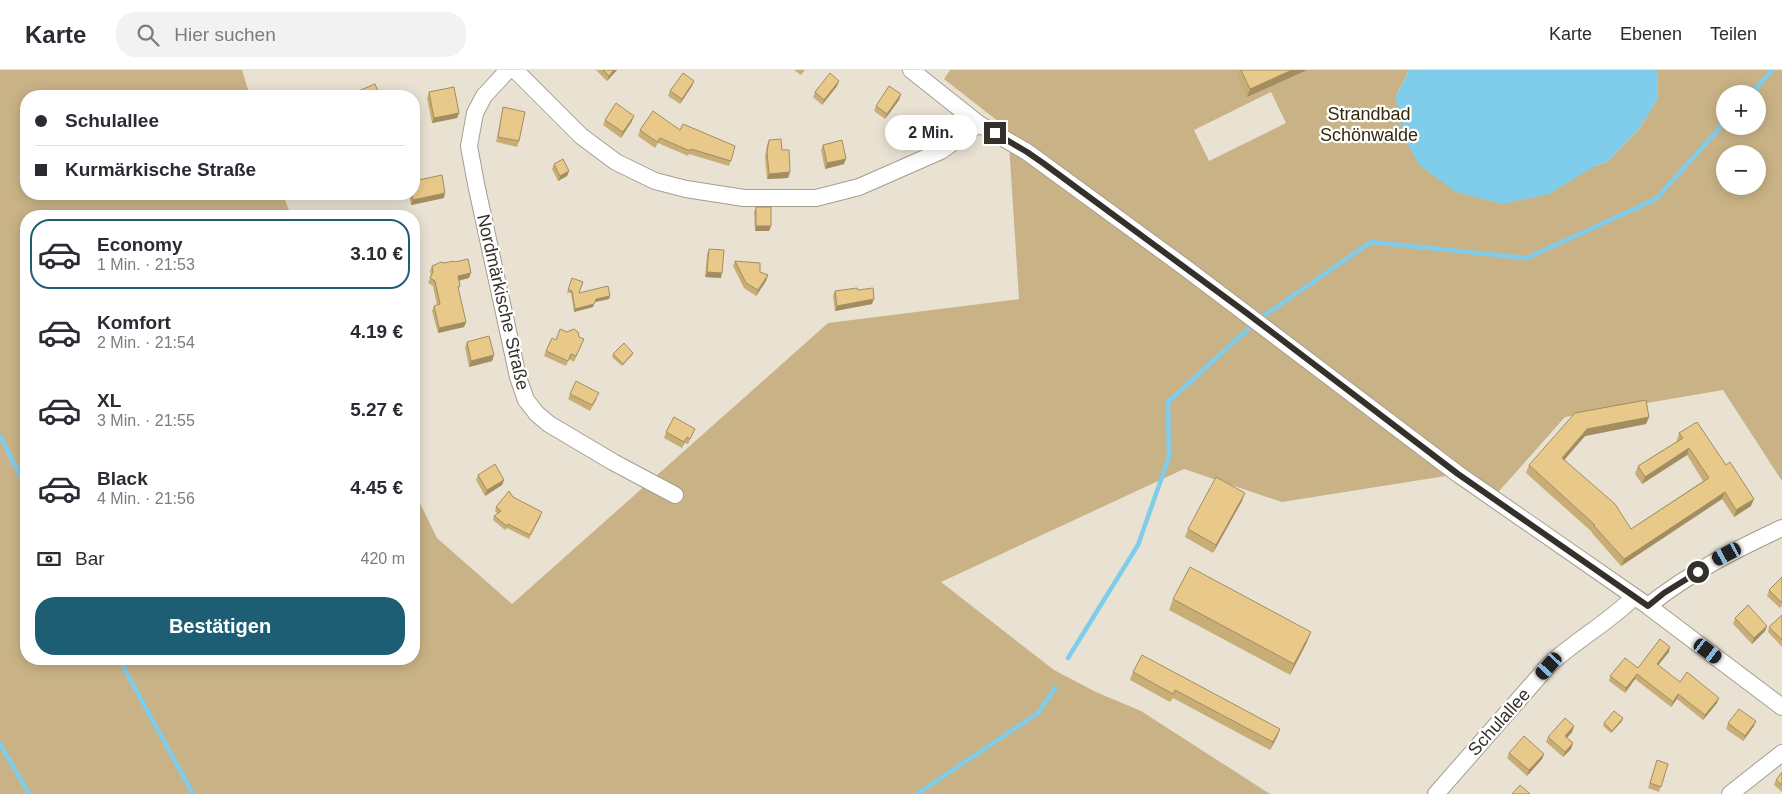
<!DOCTYPE html>
<html lang="de">
<meta charset="utf-8">
<style>
body{margin:0;font-family:Helvetica,sans-serif;background:#f2f2f3;color:#2b2b33;height:100vh;display:flex;flex-direction:column;font-size:19px;white-space:nowrap}
*{box-sizing:border-box;margin:0}
p{font-size:16px;color:#7c7c81}
.icon{flex:none;width:28px;height:28px;fill:none;stroke:currentColor;stroke-width:2;stroke-linecap:round;stroke-linejoin:round}
.map{position:relative;flex:1;overflow:hidden}
.sheet{position:absolute;left:20px;top:140px;width:400px;height:455px;display:flex;flex-direction:column;background:#fff;border-radius:20px;box-shadow:0 2px 12px #0003}
.sheet>*{flex:none}
.top-card{position:absolute;left:20px;top:20px;width:400px;height:110px;border-radius:20px;box-shadow:0 2px 12px #0003;display:grid;align-content:center;height:110px;padding:0 15px;background:#fff}
.controls{position:absolute;left:1716px;top:15px;display:grid;gap:10px}
.controls a{display:grid;place-items:center;width:50px;height:50px;border-radius:50%;background:#fff;box-shadow:0 2px 12px #0003;font-size:25px}
.end{position:absolute;width:22px;height:22px;margin:-11px;border:6px solid #34312b;background:#fff;box-shadow:0 0 0 2px #fff}
.from{border-radius:50%}
.bubble{position:absolute;height:35px;border-radius:18px;background:#fff;box-shadow:0 2px 12px #0003;font-size:16px;font-weight:600;line-height:35px;text-align:center}
.car{position:absolute;width:15px;height:30px;margin:-15px -8px;border-radius:6px;box-shadow:0 0 4px 1px #0007;background:linear-gradient(#222 24%,#8ab4d8 0 40%,#222 0 76%,#8ab4d8 0 86%,#222 0)}
.top-card b{display:flex;align-items:center;gap:18px;height:48px;font-size:19px}
.top-card b+b{border-top:1px solid #e1e1e2}
.top-card i{width:12px;height:12px;background:#2b2b33}
ul{padding:9px 0 0;list-style:none}
li{display:flex;align-items:center;gap:15px;height:70px;margin:0 10px 8px;padding:0 5px;border:2px solid transparent;border-radius:20px}
li div{flex:1}
li b{display:block;font-size:19px}
li em{font-style:normal;font-weight:600}
li.on{border-color:#1e5e74}
li>.icon{width:45px;height:45px;stroke-width:1.5}
.pay{display:flex;align-items:center;gap:12px;height:55px;padding:0 15px;font-size:19px}
.pay p{margin-inline-start:auto}
.button{display:flex;gap:10px;margin-top:auto;padding:10px 15px}
.button a{flex:1;height:58px;border-radius:20px;background:#1e5e74;color:#fff;font-size:20px;font-weight:600;line-height:58px;text-align:center}
header{display:flex;align-items:center;gap:30px;box-sizing:border-box;height:70px;padding:0 25px;background:#fff;border-bottom:1px solid #e1e1e2}
header strong{font-size:24px}
nav{display:flex;gap:28px;margin-inline-start:auto;font-size:18px}
.search{width:350px;height:45px;background:#f2f2f3;display:flex;align-items:center;gap:12px;box-sizing:border-box;padding:0 18px;border-radius:20px;color:#7c7c81;font-size:19px}
.map>svg:first-child{display:block}
</style>
<header>
<strong>Karte</strong>
<div class="search"><svg class="icon" aria-label="search" viewBox="0 0 24 24"><circle cx="10" cy="10" r="6"/><path d="M15 15l6 6"/></svg>Hier suchen</div>
<nav><a>Karte</a><a>Ebenen</a><a>Teilen</a></nav>
</header>
<div class="map">
<svg width="1782" height="724" viewBox="0 0 1782 724">
<rect width="100%" height="100%" fill="#e9e2d3"/>
<path fill="#c9b286" fill-rule="evenodd" d="M0,0h242l8,26h-224v98h257l8,22h-265v443h388v-168l23,47 75,66 316,-281 191,-24 -11,-170 -64,-50 6,-9h459l-13,26 199,70 12,-4 32,-33 19,-31 -1,-28h125v411l-59,-91 -158,27 -72,81 -35,-24 -176,28 -98,-33 -243,113 113,88 42,22 45,19 129,83h-1270zM1271,22l15,31 -77,38 -15,-31zM1725,24h33v32h-33zM1725,84h33v32h-33z"/>
<path fill="#7fcdeb" d="M1409,0h248l1,28 -19,31 -32,33 -12,4 -46,28 -47,10 -46,-12 -37,-27 -15,-28 -7,-30 -1,-11z"/>
<g fill="none" stroke-linecap="round" stroke-linejoin="round">
<path stroke="#7fcdeb" stroke-width="4.5" d="M1751,24l21,-24
M0,366l26,51
M1068,588l70,-113 31,-88 -1,-55 91,-83 112,-77 156,16 129,-59 69,-77
M119,589l74,135
M0,674l29,50
M917,724l121,-81 17,-25"/>
<defs>
<path id="street" d="M508,0l-24,26 -9,17 -6,33 7,38 42,193 8,23 11,14 12,10 64,38 62,33
M515,0l66,66 35,26 39,19 31,8 58,9h72l43,-11 82,-36 38,-27
M911,0l68,54 48,28 156,114 275,208 190,132 134,101
M1648,536c41,-33 87,-56 134,-78
M1436,724l113,-129c27,-25 59,-42 85,-68
M1730,724l52,-41"/>
</defs>
<use href="#street" stroke="#a59e90" stroke-width="18"/>
<use href="#street" stroke="#fff" stroke-width="16"/>
</g>
<path fill="#c8ad77" d="M596,0h21l-10,11z
M794,0h11l-4,5z
M1237,0h70l-60,27 -11,-24z
M694,11l-2,5 -12,18 -12,-8 2,-5z
M839,11l-2,5 -15,19 -9,-8 2,-5z
M429,22l30,21 -2,5 -25,5 -5,-25z
M901,24l-2,6 -14,19 -11,-8 2,-5z
M503,37l16,34 -2,6 -21,-5 6,-29z
M605,50l27,1 -11,17 -18,-13z
M640,60h40l55,16 -6,20 -40,-12 -1,2 -30,-13 -3,5 -17,-12z
M769,70l21,32 -2,6 -21,1 -2,-22 2,-12z
M823,75l21,19 -19,5 -4,-19z
M554,94l15,7 -2,5 -9,5 -6,-12z
M409,124h5l30,4 -33,7z
M756,137l15,19 -2,5h-14l-1,-19z
M709,179l12,29 -16,-1 2,-23z
M735,191l33,14 -2,6 -10,15 -12,-8 -11,-22z
M455,192l14,16 -10,3 1,5 -2,4 8,32 -2,5 -26,6 -6,-22 2,-5 3,-1 -4,-19 -5,-3 3,-7 -1,-5 2,-5 12,-3z
M572,208l7,15 31,3 -1,3 -14,3 -2,5 -19,5 -3,-19h-4z
M858,220l14,14 -37,7 -2,-15 2,-5z
M579,267l5,2 -10,23 -5,-3 -3,7 -22,-10 2,-5 10,-11z
M467,272l27,13 -2,6 -23,6 -4,-20z
M633,283l-1,2 -10,11 -10,-9 1,-3z
M570,324l27,5 -7,12 -22,-12z
M1646,330l3,17 -3,7 -61,12 -21,23 67,70 72,-48 -16,-26 -45,29 -7,-10 3,-8 39,-25v-1l2,-7 72,73 -17,11 -12,-18 -101,67 -29,-33v-1l-66,-59 3,-8z
M695,359l-7,15 -3,-1 -3,5 -18,-10 2,-6z
M478,405l26,5 -2,5 -17,11 -9,-16z
M513,427l28,19 -12,23 -22,-11 -2,2 -12,-10 1,-4 4,-2 -3,-3 1,-4z
M1242,431l-29,52 -28,-16 3,-8z
M1782,507v28l-2,3 -13,-12 2,-6z
M1173,529l134,43 -17,33 -121,-65z
M1782,545v32l-14,-15 1,-5z
M1735,548l32,8 -2,5 -13,13 -19,-20z
M1669,582l-11,13 22,17 37,21 -14,17 -26,-21 -6,8 -36,-28 -10,14 -16,-12 1,-5 28,-8z
M1142,585l135,82 -7,13 -97,-52 -3,4 -40,-22 3,-8z
M1622,651l-11,12 -8,-7 1,-3z
M1728,653l26,3 -11,15 -17,-12z
M1574,656l-2,6 -5,6 6,5 -2,6 -8,8 -17,-15 2,-5z
M1509,683l35,1 -2,5 -15,17 -20,-18z
M1657,690l11,4 -9,28 -11,-4z
M1782,702v20l-8,-7 2,-5z"/>
<path fill="#a28d61" d="M614,0h3l-10,11 2,-5z
M1292,0h15l-60,27 3,-8z
M694,11l-2,5 -12,18 2,-5z
M839,11l-2,5 -15,19 2,-5z
M901,24l-2,6 -14,19 2,-5z
M459,43l-2,5 -25,5 2,-5z
M634,46l-2,5 -11,17 2,-6z
M846,89l-2,5 -19,5 2,-6z
M569,101l-2,5 -9,5 2,-5z
M790,102l-2,6 -21,1 2,-5z
M445,123l-1,5 -33,7 2,-5z
M756,156h15l-2,5h-14z
M707,202l15,1 -1,5 -16,-1z
M471,203l-2,5 -13,3 2,-5z
M768,205l-2,6 -10,15 2,-6z
M610,226l-1,3 -14,3 1,-3z
M874,229l-2,5 -37,7 2,-5z
M594,234l-1,3 -19,5 1,-3z
M466,252l-2,5 -26,6 1,-5z
M633,283l-1,2 -10,11 1,-2z
M494,285l-2,6 -23,6 2,-6z
M1649,347l-3,7 -61,12 -25,29 2,-7 25,-29z
M1689,378l-2,7 -45,29 3,-7z
M504,410l-2,5 -17,11 2,-6z
M1725,422l-3,7 -101,67 3,-7z
M1245,423l-3,8 -29,52 3,-8z
M1754,429l-3,7 -17,11 2,-7z
M1767,556l-2,5 -13,13 2,-6z
M1311,562l-4,10 -17,33 4,-11z
M1670,577l-1,5 -14,17 2,-5z
M1637,604l-2,5 -10,14 1,-5z
M1678,624l-1,5 -6,8 2,-5z
M1719,628l-2,5 -14,17 2,-5z
M1623,648l-1,3 -11,12 1,-2z
M1756,651l-2,5 -11,15 2,-5z
M1574,656l-2,6 -9,10 2,-6z
M1280,659l-3,8 -7,13 3,-8z
M1573,673l-2,6 -8,8 2,-5z
M1544,684l-2,5 -15,17 2,-6z"/>
<path fill="#e8c98a" stroke="#a28d61" d="M603,0h11l-5,6z
M1241,0h51l-42,19z
M683,3l11,8 -12,18 -12,-8z
M830,3l9,8 -15,19 -9,-8z
M375,14l5,12h-23l-1,-4z
M889,16l12,8 -14,20 -11,-8z
M454,17l5,26 -25,5 -5,-26z
M616,33l18,13 -11,16 -18,-12z
M503,37l22,5 -6,29 -21,-4z
M653,41l27,19 3,-6 52,22 -4,15 -40,-12 -1,2 -30,-13 -3,4 -17,-12z
M781,69l1,11h7l1,22 -21,2 -2,-22 2,-12z
M842,70l4,19 -19,4 -4,-18z
M563,89l6,12 -9,5 -6,-12z
M442,105l3,18 -32,7 -1,-6h2v-13z
M756,137h15v19h-15z
M709,179l15,1 -2,23 -15,-1z
M468,189l3,14 -13,3 2,10 -2,1 8,35 -27,6 -5,-22 6,-2 -5,-23 -5,-3 3,-6 -1,-6 9,-4 3,1 10,-2 1,1z
M735,191l25,2v9l8,3 -10,15 -12,-7z
M572,208l11,4 -4,11 29,-7 2,10 -14,3 -2,5 -19,5 -3,-18 -4,-1z
M857,218l1,2 15,-2 1,11 -37,7 -2,-15z
M560,259l7,3 7,-3 4,3 1,5 5,2 -8,17 -5,-2 -3,7 -22,-10 6,-13 4,2z
M489,266l5,19 -23,6 -4,-19z
M624,273l9,10 -10,11 -10,-10z
M576,311l23,12 -7,12 -22,-11z
M1646,330l3,17 -62,12 -25,29 53,46 16,25 78,-51 -20,-30 -44,29 -7,-11 45,-28 -4,-5 18,-11 29,43 4,-3 24,37 -18,11 -11,-18 -101,67 -30,-33 1,-1 -66,-60 46,-52z
M674,347l21,12 -5,10 -3,-2 -3,5 -18,-10z
M495,394l9,16 -17,10 -9,-15z
M1216,407l29,16 -29,52 -28,-16z
M509,421l4,6 29,15 -12,23 -22,-11 -1,2 -13,-10 7,-5 -5,-4z
M1190,497l121,65 -17,32 -121,-65z
M1782,507v25h-1l-12,-12z
M1748,535l19,21 -13,12 -19,-20z
M1782,545v25l-13,-13z
M1660,569l10,8 -13,17 23,18 7,-10 32,26 -14,17 -27,-21 -5,8 -36,-28 -11,14 -16,-12 15,-18 13,10z
M1142,585l138,74 -7,13 -98,-52 -2,4 -40,-22z
M1739,639l17,12 -11,15 -17,-13z
M1614,641l9,7 -11,13 -8,-8z
M1565,648l9,8 -9,10 8,7 -8,9 -17,-15z
M1524,666l20,18 -15,16 -20,-17z
M1657,690l11,4 -7,23 -11,-4z
M1782,702v13l-6,-5z
M1520,715l10,9h-18z"/>
<g fill="none" stroke-linecap="round" stroke-linejoin="round">
<path stroke="#34312b" stroke-width="6" d="M995,63l32,19 16,11 205,151 210,160 190,132 16,-13 34,-21"/>
</g>
<g text-anchor="middle" stroke-width="4.5" stroke-linejoin="round" paint-order="stroke">
<g font-size="18" fill="#34270a" stroke="#fff">
<text x="1369" y="50">Strandbad<tspan x="1369" dy="21">Schönwalde</tspan></text>
</g>
<g font-size="18" fill="#34312b" stroke="#fff">
<text transform="translate(503 232) rotate(77)" y="6">Nordmärkische Straße</text>
<text transform="translate(1499 652) rotate(-48)" y="6">Schulallee</text>
</g>
</g>
</svg>
<div class="controls">
<a>+</a>
<a>−</a>
</div>
<i class="end from" style="left:1698px;top:502px"></i>
<i class="end" style="left:995px;top:63px"></i>
<div class="bubble" style="left:885px;top:45px;width:92px">2 Min.</div>
<i class="car" style="left:1727px;top:484px;rotate:242deg"></i>
<i class="car" style="left:1708px;top:581px;rotate:127deg"></i>
<i class="car" style="left:1549px;top:596px;rotate:222deg"></i>
<div class="top-card">
<b><i class="from"></i>Schulallee</b>
<b><i></i>Kurmärkische Straße</b>
</div>
<section class="sheet">
<ul>
<li class="on"><svg class="icon" aria-label="car" viewBox="0 0 24 24"><path d="M5 17H2v-5l4-1 3-4h7l3 4 3 1v5h-3M9 17h6M6 11h13"/><circle cx="7" cy="17" r="2"/><circle cx="17" cy="17" r="2"/></svg><div><b>Economy</b><p>1 Min. · 21:53</p></div><em>3.10 €</em></li>
<li><svg class="icon" aria-label="car" viewBox="0 0 24 24"><path d="M5 17H2v-5l4-1 3-4h7l3 4 3 1v5h-3M9 17h6M6 11h13"/><circle cx="7" cy="17" r="2"/><circle cx="17" cy="17" r="2"/></svg><div><b>Komfort</b><p>2 Min. · 21:54</p></div><em>4.19 €</em></li>
<li><svg class="icon" aria-label="car" viewBox="0 0 24 24"><path d="M5 17H2v-5l4-1 3-4h7l3 4 3 1v5h-3M9 17h6M6 11h13"/><circle cx="7" cy="17" r="2"/><circle cx="17" cy="17" r="2"/></svg><div><b>XL</b><p>3 Min. · 21:55</p></div><em>5.27 €</em></li>
<li><svg class="icon" aria-label="car" viewBox="0 0 24 24"><path d="M5 17H2v-5l4-1 3-4h7l3 4 3 1v5h-3M9 17h6M6 11h13"/><circle cx="7" cy="17" r="2"/><circle cx="17" cy="17" r="2"/></svg><div><b>Black</b><p>4 Min. · 21:56</p></div><em>4.45 €</em></li>
</ul>
<div class="pay"><svg class="icon" aria-label="cash" viewBox="0 0 24 24"><path d="M3 7h18v10H3z"/><circle cx="12" cy="12" r="2"/></svg>Bar<p>420 m</p></div>
<div class="button"><a>Bestätigen</a></div>
</section>
</div>
